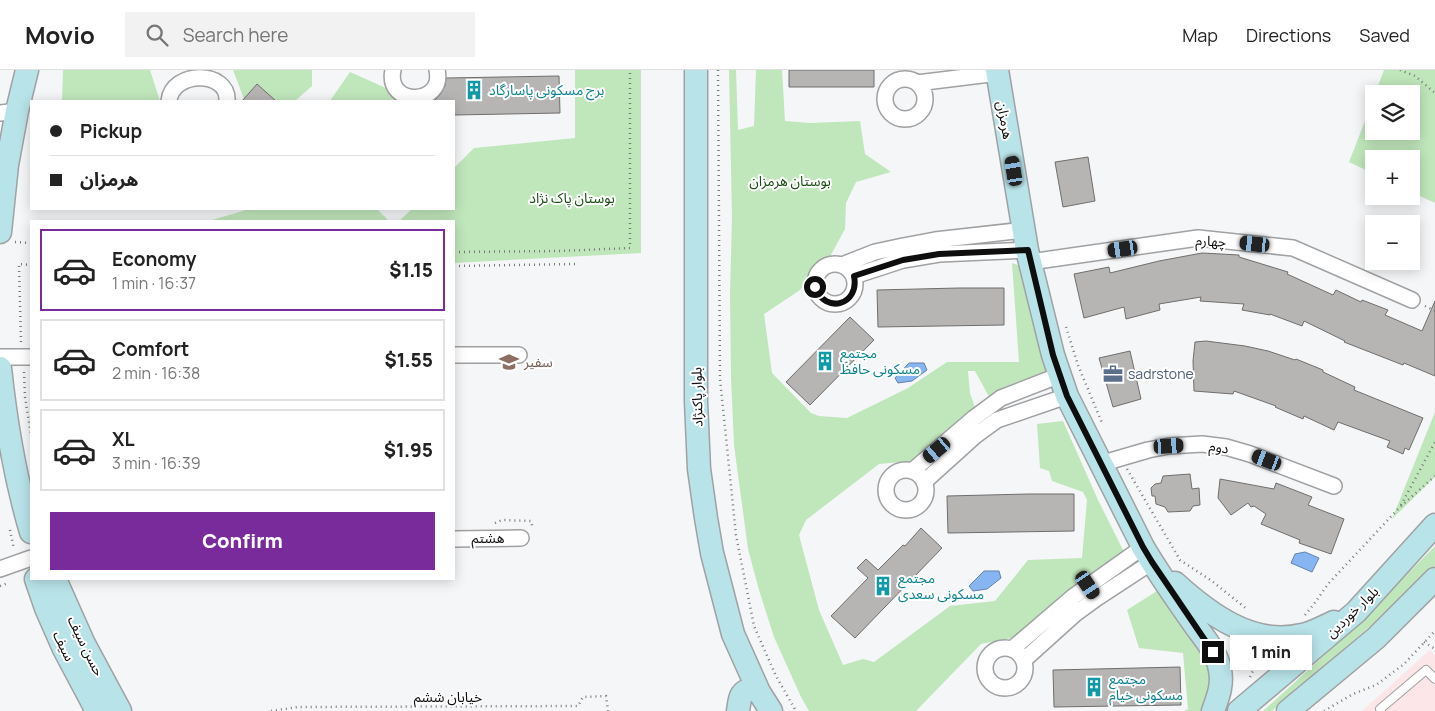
<!DOCTYPE html>
<meta charset="utf-8">
<style>
body{margin:0;font-family:Manrope,"Noto Sans Arabic",sans-serif;background:#f2f2f2;color:#222;height:100vh;display:flex;flex-direction:column;font-size:19px;white-space:nowrap}
*{box-sizing:border-box;margin:0}
p{font-size:16px;color:#767676}
.icon{flex:none;width:28px;height:28px;fill:none;stroke:currentColor;stroke-width:2;stroke-linecap:round;stroke-linejoin:round}
.map{position:relative;flex:1;overflow:hidden}
.panel{position:absolute;left:30px;top:150px;width:425px;height:360px;display:flex;flex-direction:column;background:#fff;border-radius:0px;box-shadow:0 2px 12px #0003}
.panel>*{flex:none}
.hud{position:absolute;left:30px;top:30px;width:425px;height:110px;border-radius:0px;box-shadow:0 2px 12px #0003;display:grid;align-content:center;height:110px;padding:0 20px;background:#fff}
.controls{position:absolute;left:1365px;top:15px;display:grid;gap:10px}
.controls a{display:grid;place-items:center;width:55px;height:55px;border-radius:0px;background:#fff;box-shadow:0 2px 12px #0003;font-size:25px}
.end{position:absolute;width:22px;height:22px;margin:-11px;border:6px solid #0e0e0f;background:#fff;box-shadow:0 0 0 2px #fff}
.from{border-radius:50%}
.bubble{position:absolute;height:35px;border-radius:0px;background:#fff;box-shadow:0 2px 12px #0003;font-size:16px;font-weight:800;line-height:35px;text-align:center}
.car{position:absolute;width:15px;height:30px;margin:-15px -8px;border-radius:6px;box-shadow:0 0 4px 1px #0007;background:linear-gradient(#222 24%,#8ab4d8 0 40%,#222 0 76%,#8ab4d8 0 86%,#222 0)}
.hud b{display:flex;align-items:center;gap:18px;height:48px;font-size:19px}
.hud b+b{border-top:1px solid #e0e0e0}
.hud i{width:12px;height:12px;background:#222}
ul{padding:9px 0 0;list-style:none}
li{display:flex;align-items:center;gap:15px;height:82px;margin:0 10px 8px;padding:0 10px;border:2px solid #e0e0e0;border-radius:0px}
li div{flex:1}
li b{display:block;font-size:19px}
li em{font-style:normal;font-weight:800}
li.current{border-color:#792a9b}
li>.icon{width:45px;height:45px;stroke-width:1.5}
.button{display:flex;gap:10px;margin-top:auto;padding:10px 20px}
.button a{flex:1;height:58px;border-radius:0px;background:#792a9b;color:#fff;font-size:20px;font-weight:800;line-height:58px;text-align:center}
header{display:flex;align-items:center;gap:30px;box-sizing:border-box;height:70px;padding:0 25px;background:#fff;border-bottom:1px solid #e0e0e0}
header strong{font-size:24px}
nav{display:flex;gap:28px;margin-inline-start:auto;font-size:18px}
.search{width:350px;height:45px;background:#f2f2f2;display:flex;align-items:center;gap:12px;box-sizing:border-box;padding:0 18px;border-radius:0px;color:#767676;font-size:19px}
.map>svg:first-child{display:block}
</style>
<header>
<strong>Movio</strong>
<div class="search"><svg class="icon" aria-label="search" viewBox="0 0 24 24"><circle cx="10" cy="10" r="6"/><path d="M15 15l6 6"/></svg>Search here</div>
<nav><a>Map</a><a>Directions</a><a>Saved</a></nav>
</header>
<div class="map">
<svg width="1435" height="641" viewBox="0 0 1435 641">
<rect width="100%" height="100%" fill="#f4f6f8"/>
<path fill="#fce6e7" d="M1430,580l5,5v56h-73z"/>
<path fill="#c0e6bb" d="M63,0h87l10,31h-98z
M233,0h79v16l-17,15h-19l-19,-17 -13,15z
M575,0h66v183l-187,10v-42h-55l13,-12h42v-41l20,-20 101,-10z
M729,0h7l2,60 16,-4 2,-56h26l3,51 25,2 50,-2 5,33 26,18 -35,10 -10,21 -1,26 -18,33 -27,28 -36,24 8,59 39,40 8,3 28,2 61,-30 39,-26h72l-7,-99 8,3 31,117 -58,21 -18,-33h-7l2,22 8,23 -55,44 -44,4 -73,56 -7,15 20,75 24,55 20,-6 11,3 76,-56 45,-5 33,-41 54,-2 5,-58 -4,-8 -31,-11 -3,-10 -9,-3 -3,-44 26,-3 35,79 35,70 -95,63 -57,11 -65,67h-107l-8,-14 -27,-60 -15,-47 -11,-41 -14,-104 -3,-67 -1,-84 2,-76z
M1384,0h51v133l-24,-11v-33h-37v15l-25,-12 25,-64v33h37v-37h-36z
M350,2l54,24 -5,5h-69z
M249,139h128l12,12h-180z
M1435,342v65l-43,42z
M1435,476v19l-60,57 -103,89h-9l89,-81z
M1157,521l23,31 29,43v23l-2,13 -6,10h-17l4,-2 -5,-56 -44,-5 -12,-38z"/>
<path fill="#86b5f1" stroke="#6283ad" d="M909,293h15l3,7 -15,11 -14,2 -3,-5z
M1305,482l14,6 -7,14 -21,-9 4,-9z
M984,501h15l2,7 -14,11 -14,2 -4,-5z"/>
<path fill="#b7b5b4" stroke="#706e6c" d="M789,0h85v17h-85z
M559,6l1,37 -106,2v-14h-20l6,-6 5,-9 1,-8z
M257,14l19,17h-34z
M1088,87l7,44 -32,6 -8,-45z
M1202,183l37,2v2l49,15 -1,2 46,21 3,-5 25,12 1,-2 26,10 -3,5 37,16 13,-30v75l-31,-13 -1,2 -59,-23 1,-1 -41,-20 -2,5 -32,-12v1l-28,-5 2,-6 -44,-3 1,-4 -42,7 1,6 -34,9 -2,-12 -40,11 -10,-44 35,-7 1,6 49,-12z
M959,218h45v37l-126,2 -1,-37z
M850,247l24,23 -64,65 -24,-23z
M1206,271l39,5 23,5 27,9 1,-1 27,11v2l32,15 -1,3 69,28 -14,32 -4,-2 -2,6 -16,-7 3,-6 -52,-19 -4,8 -30,-14 -1,3 -28,-12 1,-1 -42,-15 -1,3 -39,-3 -1,-30 2,-19z
M1130,281l11,48 -28,8 -14,-49z
M1190,404l2,15 7,-1 1,17 -7,1 -3,5 -22,1 -3,-5 -9,-3 -1,-8h-3l-1,-8 4,-4 6,-1 2,-7z
M1220,409l54,10 2,-6 36,14 -4,8 36,14 -13,35 -32,-11 1,-3 -39,-16 5,-10 -12,-8 -3,1 -3,-4 -17,12 -13,-17z
M1029,424h45v37l-126,2 -1,-37z
M921,458l21,20 -87,90 -24,-22 37,-38 -11,-10 9,-9 12,11 25,-25 2,1z
M1180,597l1,38 -127,2 -1,-37z"/>
<g fill="none" stroke-linecap="round" stroke-linejoin="round">
<defs>
<path id="lane" d="M1381,641l-1,-2 46,-39 9,9"/>
<path id="street" d="M393,0c-8,37 52,36 44,0
M885 29a20 20 0 1 1 40 0a20 20 0 1 1-40 0Z
M917,13l81,-10
M169,31c3,-31 60,-31 58,0
M0,43l17,-2
M1030,192l168,-24 95,10 119,52
M815 214a20 20 0 1 1 40 0a20 20 0 1 1-40 0Z
M842,195l33,-13 28,-6 32,-6 89,-10
M854,206l49,-16 36,-6 88,-4
M454,285h65
M0,287h31
M1100,394l48,-14 21,-4 33,-2 24,3 24,7 84,32
M886 420a20 20 0 1 1 40 0a20 20 0 1 1-40 0Z
M912,401l62,-53 27,-20 59,-23
M924,412l51,-46 22,-16 70,-24
M454,469l67,-1
M0,499l31,-11
M985 598a20 20 0 1 1 40 0a20 20 0 1 1-40 0Z
M1012,579l62,-53 69,-49
M1024,590l51,-46 22,-16 55,-36"/>
<path id="secondary" d="M696,0v331l3,68 7,49 6,35 21,81 26,58 12,19
M997,0l30,180 26,105 14,41 76,151c15,26 33,51 51,77 10,14 23,28 26,46 3,15 -2,27 -7,41
M0,162l7,-67 10,-54 10,-41
M0,298c6,56 15,110 31,164
M36,509l10,29 18,41 33,62
M55,509l29,65 36,67
M1175,513c34,31 78,64 127,52 11,-2 21,-8 32,-13
M738,641c2,-12 1,-20 15,-22l6,3
M1239,641l117,-99 79,-87
M1288,641l88,-73 59,-59"/>
</defs>
<use href="#lane" stroke="#a0a1a3" stroke-width="10"/>
<use href="#street" stroke="#a0a1a3" stroke-width="18"/>
<use href="#secondary" stroke="#a0a1a3" stroke-width="25"/>
<path stroke="#78797a" stroke-width="2.5" stroke-dasharray="1 4" stroke-linecap="butt" d="M718,0l2,309 16,156 18,91 22,50 20,35
M1400,0l15,6 20,17
M15,172l16,1
M454,182l106,-1 70,-3v-178
M454,196l122,-2
M1425,236l10,5
M1066,257l12,38 24,58
M21,272l-2,-78 12,1
M24,302l1,25 6,38
M1127,399l53,91 32,21 36,29
M1401,435l34,-63
M495,453l7,-3 29,1 2,8
M10,460l4,19
M0,516l8,-3
M1305,545l9,-11 14,-20 71,-76 36,-32
M1424,572l11,7
M1250,607l12,-25
M271,641l27,-4 280,-1 5,-9 23,-1 2,15
M1324,641l29,-17 23,-9 28,-21 31,-33"/>
<use href="#lane" stroke="#fff" stroke-width="8"/>
<use href="#street" stroke="#fff" stroke-width="15"/>
<use href="#secondary" stroke="#b8e3e8" stroke-width="22"/>
</g>
<g fill="none" stroke-linecap="round" stroke-linejoin="round">
<path stroke="#0e0e0f" stroke-width="6" d="M815,217c10,28 45,18 39,-11l49,-16 36,-6 89,-4 25,105 14,41 76,151 9,15 61,90"/>
</g>
<defs>
<symbol id="building-bare" viewBox="-9 -9 18 18"><path d="M-4-6H4V6H1V3H-1V6H-4ZM-2.5-4.3h1.7v1.8h-1.7ZM.8-4.3h1.7v1.8H.8ZM-2.5-1h1.7V.8h-1.7ZM.8-1h1.7V.8H.8Z" fill="#0f9aa8" stroke="#fff" stroke-width="2.5" paint-order="stroke"/></symbol>
<symbol id="school-bare" viewBox="-9 -9 18 18"><path d="M0-5L7-2L0 1L-7-2ZM-4 1L0 2.5L4 1V4Q0 6-4 4Z" fill="#8d6e63" stroke="#fff" stroke-width="2.5" paint-order="stroke"/></symbol>
<symbol id="office-bare" viewBox="-9 -9 18 18"><path d="M-6-3h4V-5.5h4V-3h4V5H-6ZM-1-4.5V-3h2v-1.5ZM-6 0V1H6V0Z" fill="#5c6f8a" stroke="#fff" stroke-width="2.5" paint-order="stroke"/></symbol>
</defs>
<g fill-rule="evenodd">
<use href="#building-bare" x="460" y="6" width="28" height="28"/>
<use href="#building-bare" x="811" y="277" width="28" height="28"/>
<use href="#school-bare" x="495" y="278" width="28" height="28"/>
<use href="#office-bare" x="1099" y="290" width="28" height="28"/>
<use href="#building-bare" x="869" y="502" width="28" height="28"/>
<use href="#building-bare" x="1080" y="603" width="28" height="28"/>
</g>
<g text-anchor="middle" stroke-width="4" stroke-linejoin="round" paint-order="stroke">
<g font-size="14" fill="#0d838f" stroke="#fff" text-anchor="start">
<text x="489" y="25">برج مسکونی پاسارگاد</text>
<text x="840" y="288">مجتمع<tspan x="840" dy="16">مسکونی حافظ</tspan></text>
<text x="898" y="513">مجتمع<tspan x="898" dy="16">مسکونی سعدی</tspan></text>
<text x="1109" y="614">مجتمع<tspan x="1109" dy="16">مسکونی خیام</tspan></text>
</g>
<g font-size="14" fill="#0e0e0f" stroke="#fff">
<text transform="translate(1005 50) rotate(80)" y="5">هرمزان</text>
<text transform="translate(1211 171) rotate(3)" y="5">چهارم</text>
<text transform="translate(697 327) rotate(-91)" y="5">بلوار پاکنژاد</text>
<text transform="translate(1219 377) rotate(9)" y="5">دوم</text>
<text x="488" y="473">هشتم</text>
<text transform="translate(1352 542) rotate(-44)" y="5">بلوار خوردین</text>
<text transform="translate(64 576) rotate(64)" y="5">سیف</text>
<text transform="translate(86 576) rotate(64)" y="5">حسن سیف</text>
<text x="448" y="632">خیابان ششم</text>
</g>
<g font-size="14" fill="#1a4e14" stroke="#fff">
<text x="790" y="116">بوستان هرمزان</text>
<text x="572" y="133">بوستان پاک نژاد</text>
</g>
<g font-size="14" fill="#785e54" stroke="#fff" text-anchor="start">
<text x="524" y="297">سفیر</text>
</g>
<g font-size="14" fill="#4e5e75" stroke="#fff" text-anchor="start">
<text x="1128" y="309">sadrstone</text>
</g>
</g>
</svg>
<div class="controls">
<a><svg class="icon" aria-label="layers" viewBox="0 0 24 24"><path d="M12 4l9 5-9 5-9-5zM3 14l9 5 9-5"/></svg></a>
<a>+</a>
<a>−</a>
</div>
<i class="end from" style="left:815px;top:217px"></i>
<i class="end" style="left:1213px;top:582px"></i>
<div class="bubble" style="left:1230px;top:565px;width:82px">1 min</div>
<i class="car" style="left:1014px;top:101px;rotate:351deg"></i>
<i class="car" style="left:1255px;top:174px;rotate:276deg"></i>
<i class="car" style="left:1123px;top:179px;rotate:262deg"></i>
<i class="car" style="left:1169px;top:376px;rotate:87deg"></i>
<i class="car" style="left:937px;top:380px;rotate:230deg"></i>
<i class="car" style="left:1267px;top:390px;rotate:291deg"></i>
<i class="car" style="left:1088px;top:515px;rotate:146deg"></i>
<div class="hud">
<b><i class="from"></i>Pickup</b>
<b><i></i>هرمزان</b>
</div>
<section class="panel">
<ul>
<li class="current"><svg class="icon" aria-label="car" viewBox="0 0 24 24"><path d="M5 17H2v-5l4-1 3-4h7l3 4 3 1v5h-3M9 17h6M6 11h13"/><circle cx="7" cy="17" r="2"/><circle cx="17" cy="17" r="2"/></svg><div><b>Economy</b><p>1 min · 16:37</p></div><em>$1.15</em></li>
<li><svg class="icon" aria-label="car" viewBox="0 0 24 24"><path d="M5 17H2v-5l4-1 3-4h7l3 4 3 1v5h-3M9 17h6M6 11h13"/><circle cx="7" cy="17" r="2"/><circle cx="17" cy="17" r="2"/></svg><div><b>Comfort</b><p>2 min · 16:38</p></div><em>$1.55</em></li>
<li><svg class="icon" aria-label="car" viewBox="0 0 24 24"><path d="M5 17H2v-5l4-1 3-4h7l3 4 3 1v5h-3M9 17h6M6 11h13"/><circle cx="7" cy="17" r="2"/><circle cx="17" cy="17" r="2"/></svg><div><b>XL</b><p>3 min · 16:39</p></div><em>$1.95</em></li>
</ul>
<div class="button"><a>Confirm</a></div>
</section>
</div>
